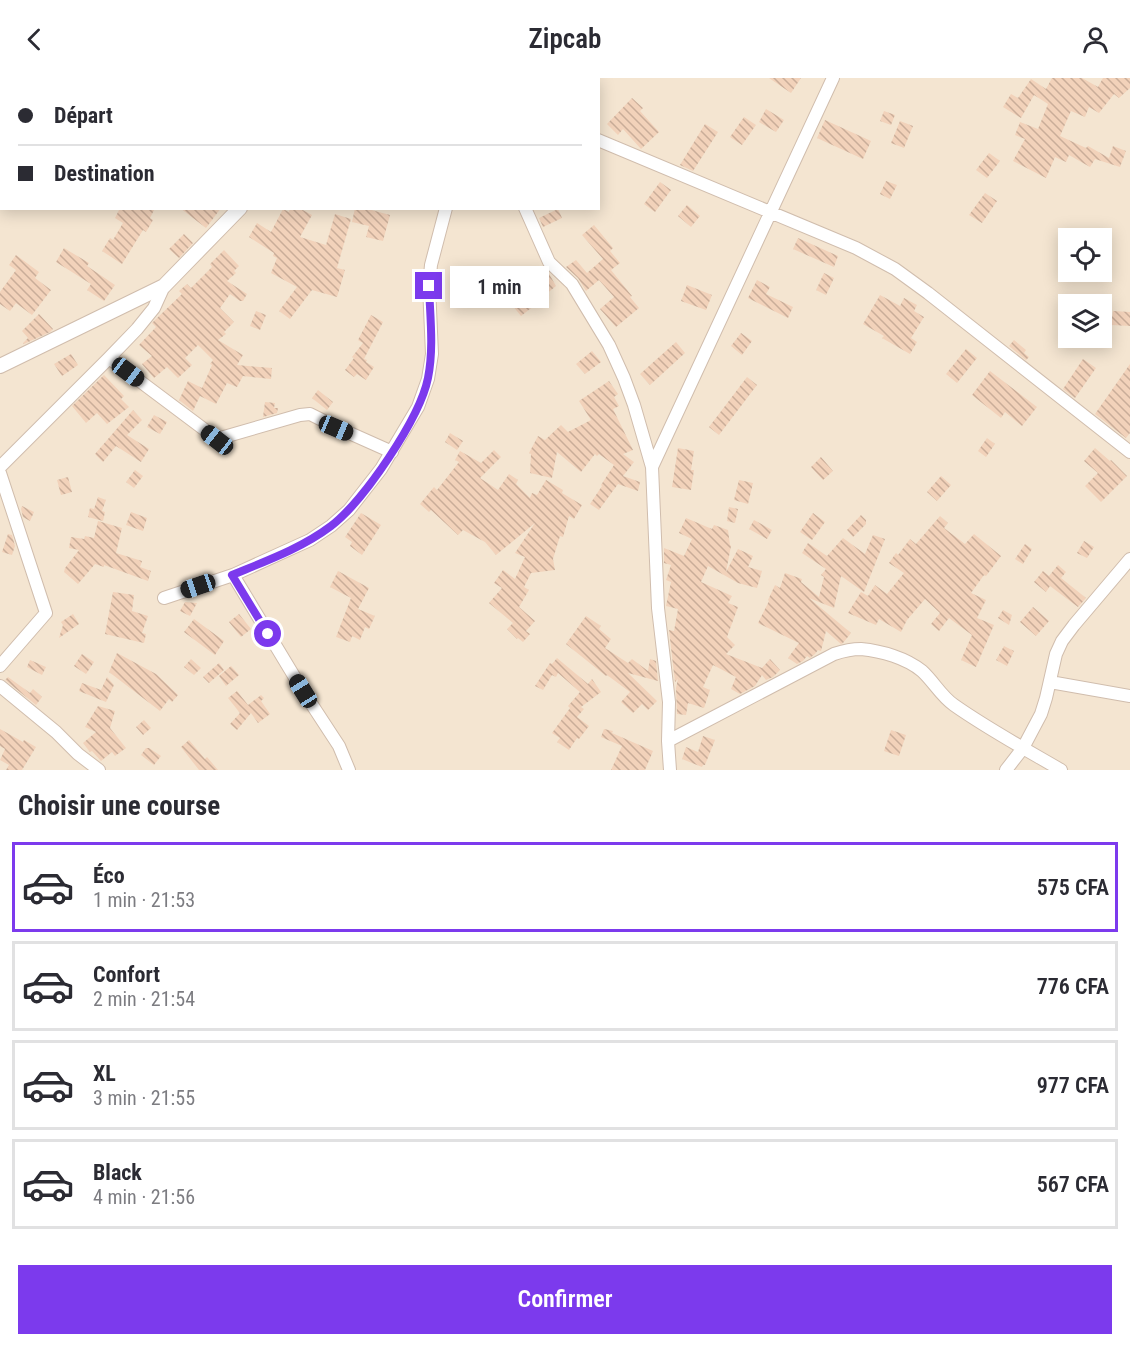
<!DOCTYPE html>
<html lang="fr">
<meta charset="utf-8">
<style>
body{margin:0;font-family:"Roboto Condensed",sans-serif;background:#f2f2f3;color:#2b2b33;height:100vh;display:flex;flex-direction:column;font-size:22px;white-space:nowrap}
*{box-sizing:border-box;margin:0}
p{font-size:20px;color:#7c7c81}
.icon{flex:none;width:33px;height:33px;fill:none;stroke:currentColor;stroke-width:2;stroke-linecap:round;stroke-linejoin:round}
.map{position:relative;height:692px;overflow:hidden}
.drawer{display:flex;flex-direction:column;background:#fff;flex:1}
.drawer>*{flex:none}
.banner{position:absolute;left:0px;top:0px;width:600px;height:132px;box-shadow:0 3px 15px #0003;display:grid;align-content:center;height:132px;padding:0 18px;background:#fff}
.controls{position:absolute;left:1058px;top:150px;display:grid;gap:12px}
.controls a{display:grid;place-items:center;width:54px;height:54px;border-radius:0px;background:#fff;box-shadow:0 3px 15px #0003;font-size:30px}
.end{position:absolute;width:27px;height:27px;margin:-14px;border:8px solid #7c3aed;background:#fff;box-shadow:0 0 0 3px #fff}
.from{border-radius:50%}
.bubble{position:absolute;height:42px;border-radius:0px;background:#fff;box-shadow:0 3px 15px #0003;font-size:20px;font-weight:600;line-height:42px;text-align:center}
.car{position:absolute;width:18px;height:36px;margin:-18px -9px;border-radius:8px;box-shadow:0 0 4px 2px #0007;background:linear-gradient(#222 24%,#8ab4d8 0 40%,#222 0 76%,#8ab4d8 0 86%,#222 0)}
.banner b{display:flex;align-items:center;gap:21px;height:57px;font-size:22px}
.banner b+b{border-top:2px solid #e1e1e2}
.banner i{width:15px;height:15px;background:#2b2b33}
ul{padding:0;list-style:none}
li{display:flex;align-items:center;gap:18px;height:90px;margin:0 12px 9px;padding:0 6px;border:3px solid #e1e1e2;border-radius:0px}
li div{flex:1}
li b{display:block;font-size:22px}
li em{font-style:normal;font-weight:600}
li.on{border-color:#7c3aed}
li>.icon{width:54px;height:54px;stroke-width:1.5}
h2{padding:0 18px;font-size:27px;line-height:72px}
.primary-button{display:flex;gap:12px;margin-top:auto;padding:12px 18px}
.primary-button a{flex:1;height:69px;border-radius:0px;background:#7c3aed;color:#fff;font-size:24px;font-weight:600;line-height:69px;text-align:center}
header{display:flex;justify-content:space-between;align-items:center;height:78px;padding:0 18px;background:#fff;font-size:27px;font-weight:600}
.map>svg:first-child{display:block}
</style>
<header><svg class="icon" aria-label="back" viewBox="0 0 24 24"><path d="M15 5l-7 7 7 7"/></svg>Zipcab<svg class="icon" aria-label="person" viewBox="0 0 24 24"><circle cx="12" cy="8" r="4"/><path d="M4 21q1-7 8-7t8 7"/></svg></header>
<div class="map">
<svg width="1130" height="692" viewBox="0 0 1130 692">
<defs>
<pattern id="building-back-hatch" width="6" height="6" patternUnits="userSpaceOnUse" patternTransform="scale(1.5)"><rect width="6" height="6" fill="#f2d2ba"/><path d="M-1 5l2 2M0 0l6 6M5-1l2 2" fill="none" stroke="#c9ad99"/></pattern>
</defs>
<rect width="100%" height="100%" fill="#fdf3e3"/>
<path fill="#f4e5d1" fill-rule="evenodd" d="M0,0h1130v692h-1130zM2,2h596v128h-596zM1068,160h33v34h-33zM1068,226h33v34h-33z"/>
<path fill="url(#building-back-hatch)" d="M769,0h32l-10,15z
M1052,0h30l16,9 5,-9h27v10l-11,10 -5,-4 -15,19 -10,-6 -4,10 -14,-6 -11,25 26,12 2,-2 21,12 4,-12 13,5 -6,16 -25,-8 -5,8 -21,-12 -3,7 -11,-5 -9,21 -33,-17 12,-22 -10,-4 5,-13 18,7 10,-25 -14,-9 -13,23 -18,-11 8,-13 7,4 13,-19 15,10z
M632,20l11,10 -3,3 19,21 -18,17 -18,-20 -5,6 -11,-11z
M766,31l18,11 -8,12 -17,-10z
M884,33l11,4 -4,10 -11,-4z
M744,39l12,8 -14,20 -12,-8z
M825,42l46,21 -8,18 -46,-21z
M900,43l13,5 -9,22 -13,-5z
M705,46l13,8 -25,39 -13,-6z
M989,75l11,8 -13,17 -11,-8z
M886,103l11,4 -7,14 -10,-5z
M660,104l11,8 -16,22 -11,-8z
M985,115l12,8 -15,22 -13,-8z
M687,127l13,11 -9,11 -13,-11z
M120,130h35l-5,10 3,2 -7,12 -3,-2 -21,34 -20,-13 8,-13 3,2 10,-17 -8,-5z
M180,130h41l-15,20z
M290,130h9l13,7 -12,22 26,8 9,-31 16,5 -14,49 8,2 -8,27 -25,-7 -22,29 -11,-8 18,-24 -26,-14 6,-15 -4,-2 1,-3 -25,-16 8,-14 14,9 12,-23 6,3z
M355,130h9l26,7 -7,26 -17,-4 3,-11 -17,-4z
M558,131l4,9 -19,9 -4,-9z
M594,147l19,23 -3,3 10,12 -9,7 21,26 -2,1 9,11 -23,19 -16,-18 14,-12 -15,-17 -13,11 -8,-13 -12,-11 10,-7 11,13 16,-14 -21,-24z
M184,156l9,9 -14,15 -10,-9z
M798,160l40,18 -4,11 -41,-18z
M64,170l25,15 -2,3 28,19 -11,16 -17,-11 4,-6 -35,-22z
M224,172l15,16 -5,5 2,2 -9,8 20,13 -4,7h-3l-10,-7 -10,14 14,14 -10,10 2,2 -8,6 25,15 -6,10 35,3 -1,11 -28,-3 -6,11 -10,-4 -11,21 -16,-8 -7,15 -14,-11 9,-19 14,7 10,-23 -2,-1 3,-4 -15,-15 -13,13 7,7 -14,13 -11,-11 -13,11 -12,-14 10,-8 -13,-11 17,-18 -4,-4 4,-4 26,-25 -3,-3 8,-7 4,4 21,-21 -2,-3z
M16,177l23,17 -4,6 16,12 -19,25 -16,-12 -6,8 -10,-7v-12l16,-22 -7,-5z
M542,189l6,5 8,14 -22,18 1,1 -14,11 -13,-16 17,-14 -3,-4z
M824,195l10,5 -8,17 -10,-5z
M757,202l13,7 -4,7 27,13 -5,11 -40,-20z
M687,207l25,10 -6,15 -25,-9z
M880,217l20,11 4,-8 13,7 -3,6 10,6 -13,21 6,4 -7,12 -28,-16 2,-2 -21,-12z
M256,233l10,4 -6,15 -10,-4z
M1113,233l17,1v14l-19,-1z
M39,236l14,15 -3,3 -26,12 -1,-1 5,-5 -6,-7z
M371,237l12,7 -19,37 3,1 -1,2 8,5 -8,13 -9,-6 -3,3 -9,-7 9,-12 -2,-1 11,-14 -5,-3z
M741,255l11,8 -10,14 -11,-9z
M1063,260h37l-2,10 -36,-6z
M1014,262l12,10 -2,3 5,4 -3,3 -17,-14z
M676,264l9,11 -35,32 -10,-11z
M966,271l11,9 -20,25 -11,-9z
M592,273l9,11 -16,12 -9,-10z
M71,276l7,11 -16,11 -8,-12z
M1083,281l13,9 -21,30 -12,-9z
M1130,286v69l-4,5 -31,-24z
M990,293l47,36 -15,19 -17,-14 -4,6 -29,-23z
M104,297l20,21 -3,3 8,8 -22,17 -10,-11 -11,10 -14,-17z
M747,299l10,8 -38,50 -10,-8z
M609,303l9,13 -4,3 5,9 -6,3 20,41 -10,4 11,8 -11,14 17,6 -2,9 -20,-7 -19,26 -9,-6 12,-18 -1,-1 13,-20 -15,-11 -2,2 -2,-2 -14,18 -24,-20 -5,26 -22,-5 1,-19 -2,-1 9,-17 7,4 16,-15 7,7 23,-12 -12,-19z
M318,312l15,12 -6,8 -15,-12z
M265,324l10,1 -1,5h4l-1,5 -14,4z
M133,332l9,10 -15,15 22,14 -8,13 -25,-16 -13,16 -8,-8z
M154,337l13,7 -7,12 -13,-7z
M450,355l13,8 -6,9 -12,-8z
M987,360l8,6 -9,13 -8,-6z
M678,370l16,3 -3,19h3l-3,20 -19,-3z
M1095,370l15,13 1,-1 16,16 -26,26 -16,-16 13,-13 -14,-12z
M494,372l7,7 -21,21 18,12 11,-16 9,6 -2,4 14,14 2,-5 5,2 9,-15 17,10 -1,3 20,12 -8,14 -5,-3 -6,21 -3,-1 -7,23 2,11 -24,3 -7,14 5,3 -10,17 16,14 -9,10 4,3 -7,8 -5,-4 -1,1 -10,-10 6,-6 -24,-20 13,-15 -8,-5 9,-13 12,9 10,-22 -10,-4 20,-30 -39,32 -11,-13 -22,-12 -5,5 -27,-25 -2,2 -9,-8 14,-17 3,3 22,-28 -4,-2 5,-9 21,12z
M821,379l12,14 -10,9 -12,-13z
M135,392l8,6 -9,12 -8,-6z
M941,398l10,9 -14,16 -10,-9z
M68,399l4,15 -11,3 -4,-15z
M739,402l14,3 -5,21 -14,-4z
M98,419l8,3 -4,11 3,1 -2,9 -15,-4 2,-9 4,1z
M22,428l12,6 -4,9 -7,-4 -2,-8z
M729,429l9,2 -3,14 -8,-2z
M131,434l16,6 -4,13 -17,-6z
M361,435l20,12 -19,30 -12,-9 2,-4 -7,-5z
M813,435l12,9 -13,18 -12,-8z
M861,437l5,5v4l-13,13 -6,-7z
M940,438l8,7 -4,5 21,16 9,-10 27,22 -15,20 -2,-1 -13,18 15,7 -9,18 17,7 -18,42 -15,-7 11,-25 -23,-17 -10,13 -8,-7 9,-11 -15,-14 -18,21 -6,12 -22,-13 -3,6 -28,-12 13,-21 7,4 7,-11 12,9 17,-21 -15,-10 7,-10 2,2 12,-16 6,5z
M686,440l26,11 2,-4 14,5 2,15 1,1 -5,26 12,-23 15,7 -5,11 14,4 -5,17 -19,-5 -30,-17 -7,16 31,14 -4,7 10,4 -11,30 8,8 -9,9 36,14 8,-9 10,11 -7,7 -7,3 -4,-5 -7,11 -15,8 -9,-5 5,-12 -23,-12 -10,22 7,3 -6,18 -16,-5 -2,12 -9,-1 -1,-26 2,-9 -3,3 -6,-52 5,1 4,-22 -12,-3 5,-24 -5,-2 5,-15 -7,-2v-15l20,8 8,-17 -13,-6z
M754,442l18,10 -5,9 -18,-10z
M98,443l24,7 -6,25 26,8 -2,6 11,4 -3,10 -44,-16v2l-9,-3 -17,20 -14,-12 1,-4 14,-18 -10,-2 2,-11 13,2 1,-3 9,2z
M8,456l4,1 3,11 -3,9 -10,-3z
M873,457l12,4 -21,53 -23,-16 -7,32 -25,-10 42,35 -8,10 -2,1 -15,-13 -5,20 -3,-1 -3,4 -5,4 -3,-2 -4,5 -6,3 -9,-6 11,-15 -41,-20 11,-22 -1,-1 7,-15 5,3 5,-15 17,6 -1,3 18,15 5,-20 -3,-2 5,-6 -24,-16 6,-10 19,13 16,-18 22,16z
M1084,463l10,6 -7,11 -10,-5z
M1025,466l7,5 -9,15 -8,-5z
M1058,487l8,7 -5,6 25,20 -8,9 -28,-21 -4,6 -12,-10 9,-11 6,5z
M338,493l31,17 -11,21 17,7 -6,13 -4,-2 -5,13 -8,-4 -2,6 -14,-5 15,-39 -21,-11z
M113,514l21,3 -2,16 16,5 -6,17 4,1 -2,9 -39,-9z
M185,524l12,1 -7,13 -10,-5z
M1033,529l16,14 -13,15 -16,-14z
M1003,532l9,5 -3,10 -11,-7z
M73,536l6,10 -20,14 4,-13 -2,-3z
M239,536l12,15 -10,8 -12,-15z
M586,538l15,10 -2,3 12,10 -6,9 23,15 4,-4 16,12 2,-12 6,2 2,20 -30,-8 29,28 -9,9 -6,-6 -9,9 -12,-11 9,-10 -23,-17 -1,1 -40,-32z
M194,541l30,22 -9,14 -31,-23z
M1004,568l10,5 -7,15 -11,-6z
M117,575l39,21 22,21 -6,7 -3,-3 -9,12 -51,-39z
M82,576l12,8 -8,12 -12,-8z
M557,580l31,26 4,-5 9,13 -20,15 3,2 -7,8 12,9 -10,13 -2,-1 -8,12 -12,-8 3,-4 -8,-5 18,-25 -2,-2 12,-14 -22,-19 -2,4 -4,-2 -9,15 -8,-4 15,-23 2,1z
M191,581l10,9 -7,7 -10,-8z
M30,582l16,7 -4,8 -15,-8z
M219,585l5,7 -15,13 -6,-6z
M231,588l8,9 -13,11 -7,-10z
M8,599l22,16 3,-4 9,8 -6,8 -31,-25z
M107,599l7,8 -8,17 -27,-11 3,-8 19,7z
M237,613l11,14 13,-10 3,3 -3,3 9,13 -12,9 -7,-10 -14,17 -7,-6 10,-11 -12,-15z
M98,628l17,5 -5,17 16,20 -11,8 -3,-4 -11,9 -9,-10 -2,1 -7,-9 13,-11 -11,-5z
M144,642l7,8 -8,7 -7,-8z
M0,651l23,13 1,-2 12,7 -14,23h-16l3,-5 -9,-5 5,-11 -5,-3z
M604,651l9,2 -1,2 41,18 -8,19h-34l11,-24 -21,-9z
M891,652l15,5 -7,21 -15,-5z
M703,658l12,4 -10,25h-2l-1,2 -20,-8 4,-12 12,5z
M189,662l16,19 2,-2 11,13h-19l-18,-23z
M146,670h3l12,8 -7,9 -13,-10z"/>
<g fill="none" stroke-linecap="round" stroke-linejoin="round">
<defs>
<path id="minor" d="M440,0l2,2
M466,0l3,2
M598,62l258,108 39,21 33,24 202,159
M525,130l24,54 23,22 37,61 15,33 10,27 18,62 6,141 11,94 -1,39 2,29
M109,280l108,81 83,-24 10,-1 26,13 56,25
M0,389l109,-109 28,-29 17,-21 10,-22
M652,389l181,-389
M0,395l46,140 -46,53
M233,497l70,116 36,55 10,24
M164,520l69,-23 77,-35 21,-14 18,-16 32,-41 37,-62 10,-28 4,-25 -3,-68 2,-21 15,-57
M1050,604l80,14
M0,608l56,46 22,22 21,16
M668,663l166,-87c9,-3 18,-5 27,-5 21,2 45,9 61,22 12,11 19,25 32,34 34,24 71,44 107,65
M1006,692l17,-22 18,-34 5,-16 10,-44 6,-13 12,-16 56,-66"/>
<path id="tertiary" d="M370,2l1,-2
M0,288l164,-80 76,-78"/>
</defs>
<use href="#minor" stroke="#d0bdad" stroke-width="14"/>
<use href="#tertiary" stroke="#d0bdad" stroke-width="16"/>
<use href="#minor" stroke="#fff" stroke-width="12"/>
<use href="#tertiary" stroke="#fff" stroke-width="14"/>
</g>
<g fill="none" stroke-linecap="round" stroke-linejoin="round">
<path stroke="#7c3aed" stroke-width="8" d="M268,556l-36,-59c34,-14 70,-27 99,-49 33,-25 89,-108 97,-148 6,-30 2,-62 1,-92"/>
</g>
</svg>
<div class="controls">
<a><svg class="icon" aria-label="locate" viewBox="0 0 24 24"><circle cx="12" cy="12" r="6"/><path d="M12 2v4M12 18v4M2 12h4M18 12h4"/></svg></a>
<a><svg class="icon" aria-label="layers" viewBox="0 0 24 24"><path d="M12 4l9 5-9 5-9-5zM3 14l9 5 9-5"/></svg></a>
</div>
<i class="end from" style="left:268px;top:556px"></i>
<i class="end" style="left:429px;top:208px"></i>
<div class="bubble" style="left:450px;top:188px;width:99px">1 min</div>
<i class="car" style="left:128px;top:294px;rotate:127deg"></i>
<i class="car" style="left:336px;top:350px;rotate:113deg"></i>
<i class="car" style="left:217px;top:362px;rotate:308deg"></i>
<i class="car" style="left:198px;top:508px;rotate:251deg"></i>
<i class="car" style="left:303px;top:613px;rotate:328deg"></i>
<div class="banner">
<b><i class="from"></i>Départ</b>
<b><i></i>Destination</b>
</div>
</div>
<section class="drawer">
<h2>Choisir une course</h2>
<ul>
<li class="on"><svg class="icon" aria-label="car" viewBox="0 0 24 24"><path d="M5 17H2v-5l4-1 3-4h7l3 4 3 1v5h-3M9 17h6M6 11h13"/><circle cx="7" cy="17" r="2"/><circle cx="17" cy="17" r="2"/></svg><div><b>Éco</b><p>1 min · 21:53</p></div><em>575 CFA</em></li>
<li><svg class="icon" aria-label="car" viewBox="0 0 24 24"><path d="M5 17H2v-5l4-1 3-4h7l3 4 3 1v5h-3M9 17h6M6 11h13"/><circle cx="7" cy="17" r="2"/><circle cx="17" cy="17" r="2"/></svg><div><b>Confort</b><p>2 min · 21:54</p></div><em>776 CFA</em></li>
<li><svg class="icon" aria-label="car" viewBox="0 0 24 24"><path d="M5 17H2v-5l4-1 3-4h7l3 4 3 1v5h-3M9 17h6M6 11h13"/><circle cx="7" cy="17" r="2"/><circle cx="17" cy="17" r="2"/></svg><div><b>XL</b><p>3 min · 21:55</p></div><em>977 CFA</em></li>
<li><svg class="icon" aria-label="car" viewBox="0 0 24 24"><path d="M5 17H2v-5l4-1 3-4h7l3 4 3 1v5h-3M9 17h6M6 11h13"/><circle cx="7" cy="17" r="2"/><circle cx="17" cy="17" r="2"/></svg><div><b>Black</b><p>4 min · 21:56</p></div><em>567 CFA</em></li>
</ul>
<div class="primary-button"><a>Confirmer</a></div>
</section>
